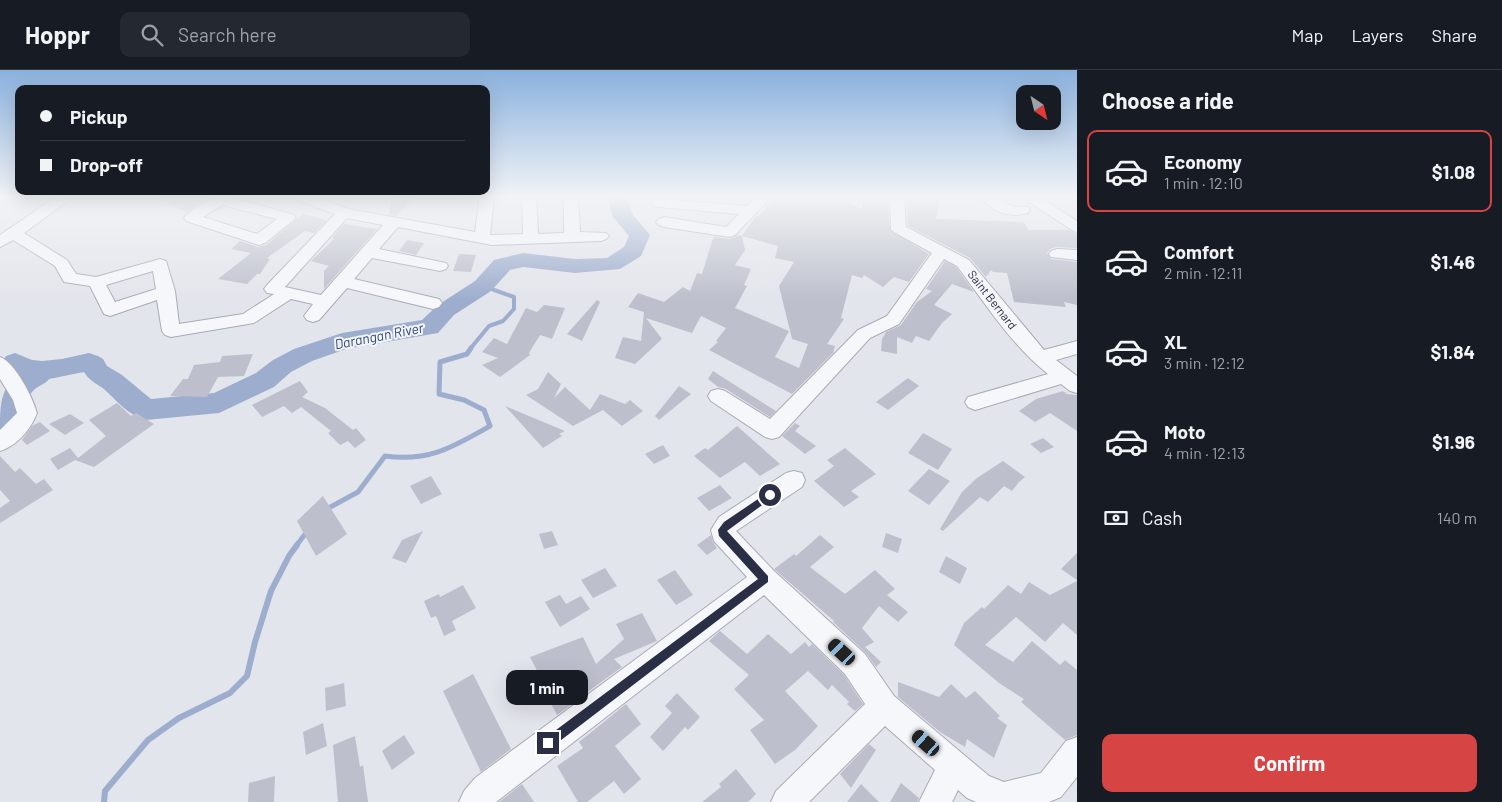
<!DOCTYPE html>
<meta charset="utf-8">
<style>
body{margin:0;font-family:Barlow,sans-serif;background:#242831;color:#f1f3f6;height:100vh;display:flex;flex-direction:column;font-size:19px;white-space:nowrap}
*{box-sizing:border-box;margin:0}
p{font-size:16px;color:#9ea1a6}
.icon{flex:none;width:28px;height:28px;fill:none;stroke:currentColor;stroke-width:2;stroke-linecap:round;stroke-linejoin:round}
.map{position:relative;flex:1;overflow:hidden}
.sheet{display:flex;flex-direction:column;background:#171b24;width:425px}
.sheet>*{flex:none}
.hud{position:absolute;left:15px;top:15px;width:475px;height:110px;border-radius:10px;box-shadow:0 5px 20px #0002;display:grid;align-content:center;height:110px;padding:0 25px;background:#171b24}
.needle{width:32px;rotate:145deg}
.tools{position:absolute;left:1016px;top:15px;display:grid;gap:10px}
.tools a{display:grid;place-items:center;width:45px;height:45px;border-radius:10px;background:#171b24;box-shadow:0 5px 20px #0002;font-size:25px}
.end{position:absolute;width:22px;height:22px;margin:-11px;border:6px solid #2a2f45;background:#fff;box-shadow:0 0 0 2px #fff}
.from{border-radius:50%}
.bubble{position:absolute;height:35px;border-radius:10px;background:#171b24;box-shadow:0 5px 20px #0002;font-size:16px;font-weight:700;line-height:35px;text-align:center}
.car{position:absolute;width:15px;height:30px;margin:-15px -8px;border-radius:6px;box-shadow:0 0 4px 1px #0007;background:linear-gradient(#222 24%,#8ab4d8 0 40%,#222 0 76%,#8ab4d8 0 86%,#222 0)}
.hud b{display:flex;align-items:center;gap:18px;height:48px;font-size:19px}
.hud b+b{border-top:1px solid #363941}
.hud i{width:12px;height:12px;background:#f1f3f6}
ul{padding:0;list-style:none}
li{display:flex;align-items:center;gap:15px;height:82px;margin:0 10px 8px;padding:0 15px;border:2px solid transparent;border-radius:10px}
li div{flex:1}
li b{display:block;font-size:19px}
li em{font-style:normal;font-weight:700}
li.active{border-color:#d64543}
li>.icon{width:45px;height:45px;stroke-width:1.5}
h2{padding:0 25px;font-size:22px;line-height:60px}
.pay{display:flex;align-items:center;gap:12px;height:55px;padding:0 25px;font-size:19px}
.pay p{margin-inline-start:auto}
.action{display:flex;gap:10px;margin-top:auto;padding:10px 25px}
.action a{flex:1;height:58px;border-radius:10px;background:#d64543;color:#fff;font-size:20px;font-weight:700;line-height:58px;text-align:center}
header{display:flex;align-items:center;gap:30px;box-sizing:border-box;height:70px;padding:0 25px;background:#171b24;border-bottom:1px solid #363941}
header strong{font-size:24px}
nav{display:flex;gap:28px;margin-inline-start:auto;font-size:18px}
.search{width:350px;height:45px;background:#242831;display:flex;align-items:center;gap:12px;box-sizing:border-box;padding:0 18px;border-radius:10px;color:#9ea1a6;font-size:19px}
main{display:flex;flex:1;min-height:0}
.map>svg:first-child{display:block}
</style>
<header>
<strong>Hoppr</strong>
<div class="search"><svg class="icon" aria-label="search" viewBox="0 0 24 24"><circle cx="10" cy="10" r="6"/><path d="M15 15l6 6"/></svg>Search here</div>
<nav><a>Map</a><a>Layers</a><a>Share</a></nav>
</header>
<main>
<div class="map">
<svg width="1077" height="732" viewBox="0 0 1077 732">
<rect width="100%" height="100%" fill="#e3e5ec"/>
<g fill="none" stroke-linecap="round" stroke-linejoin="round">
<path stroke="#9dadcd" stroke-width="4" d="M470,279l19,-23 14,-5 11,-12v-12l-31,-11"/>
<path stroke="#9dadcd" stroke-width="5" d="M325,440l33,-18 27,-36c44,6 68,-9 105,-30l-6,-16 -20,-10 -25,-6 1,-32 27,-8 4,-6
M296,476l13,-17"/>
<path stroke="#9dadcd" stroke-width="6" d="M104,732l1,-11 43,-51 31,-22 51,-25 17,-17 8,-34 16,-51 18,-35 8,-11"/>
<path fill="#9dadcd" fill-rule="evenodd" d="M607,127h20l6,18 17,20 -9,21 -21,13 -45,4 -52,-6 -13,3 -19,21 -37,24 -16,18 -92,16 -34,12 -21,11 -17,15 -55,26 -73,7c-18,-5 -28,-18 -41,-30 -7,-6 -16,-9 -21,-18l-35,7c-4,6 -11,6 -16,12 -16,17 -3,28 -33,38 0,-22 0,-39 17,-55l-11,-6 -4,-6 4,-6 9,-3 17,7 10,1 20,-2 27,-6 9,3 5,3 4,7 15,9 29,24 63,-6 42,-20 17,-13 21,-11 48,-16 80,-13 16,-15 37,-24 19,-21 29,-7 52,6 32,-1 17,-11 5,-11 -16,-19z"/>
</g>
<path fill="#bdc0cc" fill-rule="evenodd" d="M154,127h55l-21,15z
M392,127h23l-19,19 -7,-1z
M774,127h63l25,12 1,-12h13v4l12,3 2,26 39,24 -20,28 -15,-5 -11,10 -19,-12 -2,3 -10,-3 -11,43 3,1 -17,25 8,2 -2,7 -41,41 -83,-44 9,-8 -2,-1 10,-13 -25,-12 -9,17 -46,-15 16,21 -27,25 -20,-6 8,-21 18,4 3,-29 -16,-5 10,-14 26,9 19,-15 7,4 7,-18 5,1 10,-33 3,-4 15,2 8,-4 4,1 14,-20h3zM742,166l36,10 -3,12 19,4 -15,24 13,53 16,5 -9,24 -24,-11 14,-26 -54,-23 12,-22 -3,-1 7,-16 -16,-4 10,-15z
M906,127h33l-3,22 88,3 4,8h41l8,4v14l-21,-1 -6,2 -3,4 4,6 26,3v43l-13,-3 2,5 -52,-5 -7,-29 -14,-1 -2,-2 -5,7 -16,-19 -62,-32z
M303,144l24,6 -13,13 -9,-2 -38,27 3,1 -10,15h-3l-10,10 -29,-5 33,-26 -20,-4 9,-8 18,6 8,-2z
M344,154l33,5 -53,60v-18l5,-5 -18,-5 23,-22 -2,-1z
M407,170l17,3 -8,12 -17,-4z
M459,184l17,1 -5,17 -18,-1z
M945,191l11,6 18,25 -22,-8 -18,21 18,9 -10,9 -13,18 -13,-5 -4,7 -15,-6v17l-16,-3 1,-12 4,-7 15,-7 16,-23 15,-11 -6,-2z
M597,230l3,2 -18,39 -15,-7z
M544,235l21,3 -13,31 -12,-4 -11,18 1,2 -30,22 -18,-12 16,-7 -16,-6 12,-14 13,6 19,-36 11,4z
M253,284l-9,22 -26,1 -11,20 -37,-1 13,-17h5l6,-14 26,-3 2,-6z
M713,301l14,9 49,31 -6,6 -44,-28 -8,-2 -10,-8z
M548,302l13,12 -7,14 11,-11 25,23 10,-16 25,10 5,-4 13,11 -21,15 -19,-16 -30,16 -47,-31 12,-6z
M908,308l11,8 -31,24 -12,-8z
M300,311l8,11 -6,5 23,11 28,22 3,-2 10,12 -11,8 -7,-7 -8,4 -12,-12 3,-2 -30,-24 -9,6 -8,-7 -22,11 -10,-12z
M679,316l12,8 -32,26 -4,-4z
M1063,321l4,3 10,1v36l-27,-18 -15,9 -16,-11 17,-12z
M117,333l14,13 5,-3 18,11 -60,43 -19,-7 -17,10 -8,-11 20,-11 8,10 28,-22 -17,-16z
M505,336l60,25 -6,3 3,2 -19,12z
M70,344l14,9 -19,12 -16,-11z
M40,352l10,9 -23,14 -5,-5 10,-14z
M795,353l5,3 -5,5 21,15 -11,8 -23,-18z
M737,356l43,38 -20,12 -15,-14 -25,16 -26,-22 11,-8 3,2z
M923,363l29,16 -14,21 -30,-17z
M1043,368l11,9 -13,6 -11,-9z
M663,375l7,11 -16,8 -9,-10z
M845,378l31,26 -25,17 8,6 -15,10 -30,-26 20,-15 -7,-6z
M0,386l15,16 5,-4 16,16 8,-5 9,11 -53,33v-15l10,-7 -10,-11z
M1003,391l22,16 -6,5 -7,9 -8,-5 -16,16 -8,-5 -37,34 -3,-2 22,-37 15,-14z
M929,399l21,12 -21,24 -21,-14z
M431,406l11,18 -21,10 -11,-18z
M720,415l12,13 -23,13 -12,-13z
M323,426l24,38 -31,22 -19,-35z
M423,461l-17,32 -14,-5 10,-18z
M552,461l6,14 -14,4 -5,-15z
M886,463l16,6 -4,14 -16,-6z
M711,465l2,7 4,6 -10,7 -10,-10z
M820,465l14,12 -24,20 35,27 30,-24 20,19 -8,6 21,17 -10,10 -19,-16 -17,22 12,14 -9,5 16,15 -5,5 -10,-14 -33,-31 1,-1 -60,-52 20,-15 2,2z
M1077,483v27l-16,-11z
M946,486l21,12 -7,16 -21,-12z
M605,498l12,18 -24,12 -12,-18z
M675,500l18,25 -17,10 -19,-25z
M1077,511v54l-14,-12 -18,19 -29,-25 -31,28 28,17 19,-21 28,24 5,-5 12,10v65l-12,5 -44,-38 3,-3 -25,-16 -45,-38 10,-22 18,-16 2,2 24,-24 13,9 8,-12 21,13z
M463,515l13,23 -24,13 4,9 -12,6 -8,-20 -5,2 -7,-17 15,-7 1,3z
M560,525l6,9 15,-8 9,13 -30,18 -15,-25z
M642,543l15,28 -43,18 8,8 -36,26 -10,4 2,3 -21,15 -10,-19 2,-2 -19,-37 53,-20 13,27 28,-25 -8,-15z
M720,561l27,23 21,-20 23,20 14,-12 4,5 3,-3 32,31 19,29 -8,7 -8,-7 2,-2 -17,-17 -4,5 -20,-19 -23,20 33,35 -23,24 -20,14 -25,-34 14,-10 -30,-31 15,-14 -40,-34z
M473,604l38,75 -30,23 -38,-81z
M898,612l41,15 12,-13 15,14 9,-7 25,25 -3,2 10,7 -13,33 -27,-19 -2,8 -25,-15 -42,-35z
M344,613l2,23 -20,5 -1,-23z
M677,623l23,24 -12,13 -3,-3 -22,24 -13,-14 22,-24 -7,-7z
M626,634l15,20 -26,22 26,33 -17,15 -10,-13 -27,21h-9l-21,-36 26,-18 -4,-6z
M323,653l4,23 -21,9 -3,-23z
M404,665l11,18 -23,17 -10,-19z
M355,666l5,31 3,-2 5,37h-30l-5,-57z
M869,674l7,6 -25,38 -11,-14z
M736,699l20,25 -8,8h-46l19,-15 -2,-3z
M275,706l-1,26h-26l1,-19z
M901,713l18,15 -2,4h-27z
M522,714l12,18h-35z
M861,714l18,18h-32z"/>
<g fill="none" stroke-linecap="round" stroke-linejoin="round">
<defs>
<path id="minor" d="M56,127h17l-49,36 43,27 9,14 20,3 64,-18 6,2 9,30 4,33 64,-10 31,-20 -7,-1 -3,-4 3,-4 68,-71 -38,-14 -2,-3h22l31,12 127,23 5,-35h14l-4,38h2l31,-1 -1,-37h14l2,37 26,-1v-36h14l2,35 26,1 3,3 -3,3 -5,2 -109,4 -94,-18 -19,22 67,14 2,3 -2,3 -6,2 -68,-13 -18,21 85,20 3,4 -3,4 -6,2 -86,-21 -28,32 -6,2 -6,-2 -3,-4 9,-12 -22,-5 -37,24 -83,14 -6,-2 -3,-4 -5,-31 -47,16 -6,-2 -14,-28 -26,-4 -9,-16 -42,-26 -13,7v-12zM347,148l36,7 -62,70 -36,-8zM153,201l3,18 -41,13 -9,-17z
M213,127h18l63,18 2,3 -31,25 -6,2 -73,-24 -2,-3 2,-3zM222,135l55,14 -20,15 -54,-17z
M756,127h15l-36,38 -5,2 -66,-10 -5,-2 -3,-3 3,-3 5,-2 62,10 13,-13 -80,-7 -5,-1 -2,-3 2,-3 5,-1 88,7z
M890,127h14l2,30 63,33 75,90 33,-9v13l-21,6 21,16v17l-7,-2 -9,-7 -86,26 -7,-3 -3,-5 3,-5 80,-23c-36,-28 -63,-71 -91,-108l-13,-7 -45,65 -29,14 -91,99 -7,2 -7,-2 -54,-36 -3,-5 3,-5 7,-2 7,2 45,28 88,-89 29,-14 45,-63 -38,-21 -3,-3z
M981,127h17l15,10h15l2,3 -2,3c-18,5 -35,0 -47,-16z
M1021,127h18l38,24v11l-5,-2z
M1057,179l20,1v10l-26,-3 -2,-3 2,-3z
M0,287c15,5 33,41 37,56 -6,16 -20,33 -37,38v-21l17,-17 -4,-13 -13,-21z
M794,401l8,2 3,7 -3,7 -66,44 38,40 91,83 29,42 95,80 15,6 37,-9 25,-32 11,-4v40l-16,20 -12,5h-73l-9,-4 -9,-8 -6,12h-33l16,-32 -50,-44 -76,76h-38l5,-11 89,-87 -20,-30 -81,-79 -268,207h-37l5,-11 11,-13 272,-201 -33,-36 -3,-11 8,-13 67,-44z"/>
</defs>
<use href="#minor" stroke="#a8abb7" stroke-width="2"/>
<use href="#minor" fill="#f6f7fa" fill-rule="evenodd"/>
</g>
<linearGradient id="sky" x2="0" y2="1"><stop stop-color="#8ab1dd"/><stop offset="0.55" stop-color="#f2f3f6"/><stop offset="1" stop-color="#f2f3f6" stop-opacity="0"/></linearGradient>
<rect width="1077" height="230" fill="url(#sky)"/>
<path fill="#2a2f45" d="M770,421l5,4 -2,2 -46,34 41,45v6l-216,165 -4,1 -4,-1 -2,-4 2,-4 214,-160 -39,-43 -1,-6 6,-8z"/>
<g text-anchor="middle" stroke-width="4" stroke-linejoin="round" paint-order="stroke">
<g font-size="12" fill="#2a2f45" stroke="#f3f5f9">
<text transform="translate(992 230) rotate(52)" y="4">Saint Bernard</text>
</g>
<g font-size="14" font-style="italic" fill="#31477c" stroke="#f3f5f9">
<text transform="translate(379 266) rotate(-11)" y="5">Darangan River</text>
</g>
</g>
</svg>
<div class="tools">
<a><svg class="needle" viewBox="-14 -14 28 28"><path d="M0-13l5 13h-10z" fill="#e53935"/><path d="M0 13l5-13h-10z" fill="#9ea1a6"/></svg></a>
</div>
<i class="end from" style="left:770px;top:425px"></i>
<i class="end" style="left:548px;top:673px"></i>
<div class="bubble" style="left:506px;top:600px;width:82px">1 min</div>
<i class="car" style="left:842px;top:582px;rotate:313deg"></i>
<i class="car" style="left:926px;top:673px;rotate:311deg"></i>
<div class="hud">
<b><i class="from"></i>Pickup</b>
<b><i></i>Drop-off</b>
</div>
</div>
<section class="sheet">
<h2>Choose a ride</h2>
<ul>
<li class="active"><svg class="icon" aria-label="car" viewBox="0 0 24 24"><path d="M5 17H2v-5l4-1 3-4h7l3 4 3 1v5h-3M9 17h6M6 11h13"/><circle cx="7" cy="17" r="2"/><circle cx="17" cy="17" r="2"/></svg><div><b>Economy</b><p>1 min · 12:10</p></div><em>$1.08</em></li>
<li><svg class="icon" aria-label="car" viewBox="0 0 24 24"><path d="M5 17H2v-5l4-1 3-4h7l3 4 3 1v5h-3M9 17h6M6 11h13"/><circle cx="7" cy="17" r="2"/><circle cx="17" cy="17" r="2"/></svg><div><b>Comfort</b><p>2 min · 12:11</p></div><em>$1.46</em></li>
<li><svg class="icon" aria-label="car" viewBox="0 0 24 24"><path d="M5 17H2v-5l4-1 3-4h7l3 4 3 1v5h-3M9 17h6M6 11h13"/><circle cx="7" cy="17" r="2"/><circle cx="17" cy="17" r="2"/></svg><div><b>XL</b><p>3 min · 12:12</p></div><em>$1.84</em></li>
<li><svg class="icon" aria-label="car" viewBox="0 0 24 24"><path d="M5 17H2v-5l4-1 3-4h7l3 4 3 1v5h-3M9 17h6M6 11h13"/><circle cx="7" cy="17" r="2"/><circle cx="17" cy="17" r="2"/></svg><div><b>Moto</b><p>4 min · 12:13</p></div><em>$1.96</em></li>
</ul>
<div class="pay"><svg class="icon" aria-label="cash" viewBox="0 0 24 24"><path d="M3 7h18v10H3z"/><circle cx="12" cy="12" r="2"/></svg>Cash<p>140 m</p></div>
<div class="action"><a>Confirm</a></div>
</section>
</main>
